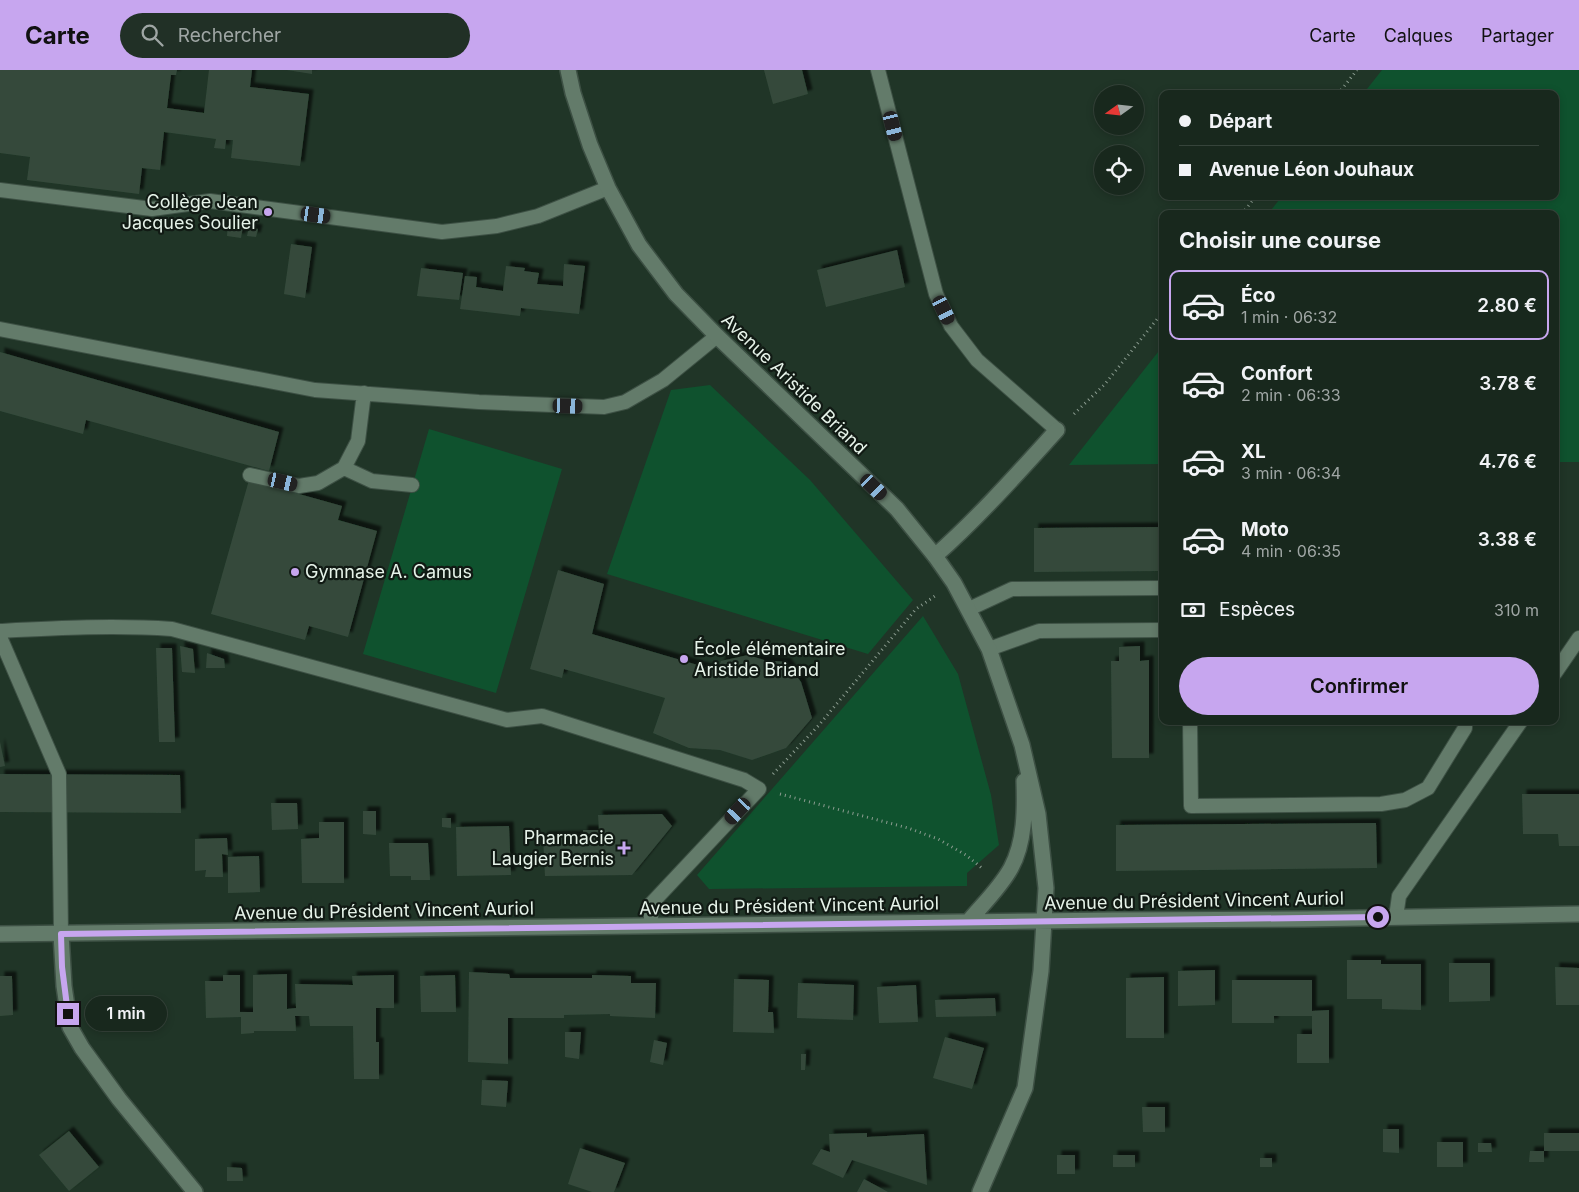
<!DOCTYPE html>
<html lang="fr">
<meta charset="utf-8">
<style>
body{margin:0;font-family:Inter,sans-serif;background:#213026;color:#f1f3f6;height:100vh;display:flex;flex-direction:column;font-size:19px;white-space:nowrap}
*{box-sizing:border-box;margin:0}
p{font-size:16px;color:#9fa6a4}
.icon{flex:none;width:28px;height:28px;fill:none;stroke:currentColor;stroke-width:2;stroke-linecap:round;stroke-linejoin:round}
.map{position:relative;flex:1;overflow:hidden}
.sheet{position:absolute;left:1159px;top:140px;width:400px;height:515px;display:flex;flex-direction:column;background:#18281d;border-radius:10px;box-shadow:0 2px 8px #0003,0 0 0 1px #36443b}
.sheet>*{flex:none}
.guide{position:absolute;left:1159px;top:20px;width:400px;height:110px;border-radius:10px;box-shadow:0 2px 8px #0003,0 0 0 1px #36443b;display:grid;align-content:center;height:110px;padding:0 20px;background:#18281d}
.needle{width:32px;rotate:255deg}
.fabs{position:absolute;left:1094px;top:15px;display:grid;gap:10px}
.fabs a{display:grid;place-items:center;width:50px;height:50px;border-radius:50%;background:#18281d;box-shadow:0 2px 8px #0003,0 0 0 1px #36443b;font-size:25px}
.end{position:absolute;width:22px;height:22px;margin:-11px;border:6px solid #c7a6ef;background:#111;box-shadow:0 0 0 2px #111}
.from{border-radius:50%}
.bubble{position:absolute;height:35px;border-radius:18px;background:#18281d;box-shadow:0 2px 8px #0003,0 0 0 1px #36443b;font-size:16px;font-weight:600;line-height:35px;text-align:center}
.car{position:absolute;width:15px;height:30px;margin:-15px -8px;border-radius:6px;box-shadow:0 0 4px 1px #0007;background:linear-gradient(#222 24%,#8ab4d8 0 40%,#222 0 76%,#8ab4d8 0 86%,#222 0)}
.guide b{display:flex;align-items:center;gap:18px;height:48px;font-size:19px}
.guide b+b{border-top:1px solid #36443b}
.guide i{width:12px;height:12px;background:#f1f3f6}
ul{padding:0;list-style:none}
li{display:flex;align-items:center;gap:15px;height:70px;margin:0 10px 8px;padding:0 10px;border:2px solid transparent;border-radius:10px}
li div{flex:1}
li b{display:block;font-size:19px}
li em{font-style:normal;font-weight:600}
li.current{border-color:#c7a6ef}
li>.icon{width:45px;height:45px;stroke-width:1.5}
h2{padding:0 20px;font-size:22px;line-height:60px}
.pay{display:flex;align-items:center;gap:12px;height:55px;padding:0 20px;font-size:19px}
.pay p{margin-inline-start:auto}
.primary-button{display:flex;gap:10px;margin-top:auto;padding:10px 20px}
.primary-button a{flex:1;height:58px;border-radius:30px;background:#c7a6ef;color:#111;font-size:20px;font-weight:600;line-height:58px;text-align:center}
header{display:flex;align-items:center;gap:30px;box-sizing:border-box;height:70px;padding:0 25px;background:#c7a6ef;color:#111}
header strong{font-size:24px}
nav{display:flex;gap:28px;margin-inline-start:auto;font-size:18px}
.search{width:350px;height:45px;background:#213026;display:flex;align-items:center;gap:12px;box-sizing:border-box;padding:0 18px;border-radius:28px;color:#9fa6a4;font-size:19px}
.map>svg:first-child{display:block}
</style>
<header>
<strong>Carte</strong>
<div class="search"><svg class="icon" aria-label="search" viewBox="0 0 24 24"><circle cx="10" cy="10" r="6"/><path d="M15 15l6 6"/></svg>Rechercher</div>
<nav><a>Carte</a><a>Calques</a><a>Partager</a></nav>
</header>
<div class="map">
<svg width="1579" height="1122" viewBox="0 0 1579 1122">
<defs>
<filter id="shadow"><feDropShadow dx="4.5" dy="-4.5" stdDeviation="1" flood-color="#0009"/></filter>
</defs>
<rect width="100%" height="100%" fill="#203527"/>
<path fill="#0f522e" d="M1382,0h197v392h-24v-248h-287l14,-18h273v-102h-192z
M1162,277v117l-93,1z
M710,315l100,95 103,120 -45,54 -261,-80 64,-184z
M429,359l133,40 -66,224 -133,-39z
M923,546l35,58 33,121 8,50 -32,28v13l-258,3 -12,-14z"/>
<path fill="#344a3b" filter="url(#shadow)" d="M0,0h177l-1,5h-5l-4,33 37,5 5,-43h43l-2,17 59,7 -9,72 -69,-8 2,-18h-7l-1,9 -11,-1 2,-9 -52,-7 -4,38 -18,-2 -3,26 -112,-14 3,-23 -30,-4z
M287,0h25v4z
M764,0h38l6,24 -35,10z
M228,154l15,2 -2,12 -14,-2z
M249,157l9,2 -2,8 -9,-1z
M291,174l21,3 -7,51 -21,-4z
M897,180l8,37 -79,20 -9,-37z
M564,194l21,2 -6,48 -58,-6 -1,8 -60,-7 5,-33 12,1 -1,10 27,4 3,-25 19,2 -1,3 15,2 -2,11 26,2z
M421,198l42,5 -4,27 -42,-4z
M0,282l279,80 -10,39 -183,-51 -3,14 -83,-23z
M249,410l93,26 -4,14 39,11 -29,106 -39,-11 -4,14 -94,-26z
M1162,457v44l-128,1v-44z
M558,500l46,14 -12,50 126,37 3,-10 27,-6 16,5 22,2 15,20 11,36 -26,30 -34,12 -32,-10 -31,-2 -36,-15 12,-35 -101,-29 -2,9 -32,-9z
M180,576l13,3 2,24 -13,-1z
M1140,576v15l9,-1v98h-37l-1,-97h8v-14z
M156,578h16l3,94h-16z
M207,583l17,6 1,9h-19z
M0,672l5,24 -5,1z
M0,704l180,1 1,38 -181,-1z
M1522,724h57v52h-20l-1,-12h-35z
M271,733h26l1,26 -26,1z
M363,741h13v24l-13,-1z
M662,744l10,12 -40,49 -87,1 -2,-40 40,-1v-5h16l-1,-15z
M442,748h9v10l-9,-1z
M319,752h25v61h-42l-1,-44 18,-1z
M1376,753l1,45 -261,3v-46z
M509,756l2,49 -54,1 -1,-49z
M227,768l1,17 -6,-1 1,23h-18l1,-7 -11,1v-32z
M389,773h39l2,37h-19v-4h-21z
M259,786l1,36 -32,1v-36z
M1347,890h34v4h40v46l-39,-1v-10h-35z
M1449,893h41v38l-41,1z
M1555,897l24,1v37h-23z
M1215,900v35l-37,1v-35z
M469,902l40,2 1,4h82v-3l39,1v7h25l-1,35 -45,-2v-2l-46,1v3h-56v46l-40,-2z
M287,904v35l9,-1 -1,-24 58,1 -1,-9 42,-1v33h-18v34h3v37h-25l-1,-53h-43l-1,-10h-14l1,15h-42v2l-13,1v-17l-35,1 -1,-37h18v-6h17v37h13v-37z
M455,905l1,37h-35l-1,-36z
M0,906h12l1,39 -13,1z
M1164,907v61h-38v-60z
M734,909l35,1 -1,32h5l1,21 -41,-1z
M1232,910h80v31l17,-1v53h-32v-29h15v-18h-38v7h-42z
M798,913l56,2 -1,35 -56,-2z
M916,915l2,37 -39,1 -2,-36z
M995,928l1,18 -60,1 -1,-17z
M565,962h16l-2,27 -14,-2z
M945,967l39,11 -12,41 -39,-11z
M654,970l13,3 -4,22 -13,-3z
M801,984h5l-1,16h-4z
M482,1010l26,1 -2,26 -25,-2z
M1142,1037h23v25h-22z
M1383,1059h16v24l-16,-1z
M69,1061l30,36 -30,24 -30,-36z
M867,1063v4l57,-3 3,51 -75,-25 -9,18 -31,-14 9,-15 9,3 -1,-18z
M1544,1063h35v18h-35z
M1437,1072h26v25h-26z
M1478,1073h13l1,9h-14z
M580,1078l45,15 -11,29h-22l-24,-8z
M1530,1081h14v11h-15z
M1057,1085h18v19h-18z
M1113,1085h22v12h-22z
M1260,1088h12v9h-12z
M227,1097l15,1 1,13h-16z
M864,1109l24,13h-31z"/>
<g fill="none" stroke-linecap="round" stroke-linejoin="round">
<defs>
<path id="lane" d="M878,0l58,224 15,32 26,34 80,70
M0,120l152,19 58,-8 232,31 55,-6 41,-10 70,-28
M0,259l315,61 164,12 125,5 21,-5 38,-22 54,-44
M344,398l28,13 40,4
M250,405l49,11 19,-3 26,-15 14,-27 6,-48
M969,539l43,-20 150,-1
M0,561c58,-3 114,-6 172,-2l335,91 35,-4 202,64 15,9 -108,115v22
M0,567l59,137 2,160
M989,579l50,-18 123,-1
M1555,603l24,-35
M1190,651l1,85 190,-2 24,-4 23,-12 37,-60v-7
M1396,847l3,-21 122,-175"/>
<path id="street" d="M935,486c44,-39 82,-82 122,-126
M61,864l3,52 6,41 12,21 37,51 76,93"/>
<path id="secondary" d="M568,0l5,23 17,52 18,43 31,57 37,49 41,42 180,173 38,47 19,27 35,66 33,96 16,69 8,74 -5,83 -16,117 -45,104
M968,852c14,-17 32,-34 43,-54 14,-26 14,-58 13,-87
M0,864l1114,-14 191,-1 274,-5"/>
</defs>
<use href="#lane" stroke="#3d5044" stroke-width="16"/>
<use href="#street" stroke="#3d5044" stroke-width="18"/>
<use href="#secondary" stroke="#3d5044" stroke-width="18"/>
<path stroke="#8c9d91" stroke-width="3" stroke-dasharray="1 4" stroke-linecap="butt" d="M1338,24l19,-24
M1242,144l14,-18
M1074,344l31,-30 57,-71
M773,704l46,-49 97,-116 19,-13
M780,724l128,34 30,11 28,16 17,14"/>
<use href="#lane" stroke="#637b6a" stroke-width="14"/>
<use href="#street" stroke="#637b6a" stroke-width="15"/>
<use href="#secondary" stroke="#637b6a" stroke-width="15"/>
</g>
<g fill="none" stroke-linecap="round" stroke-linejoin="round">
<path stroke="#c7a6ef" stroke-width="6" d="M68,944l-6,-47 -1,-33 1317,-17"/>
</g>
<g fill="#c7a6ef" stroke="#111a14" stroke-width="2">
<circle cx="268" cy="142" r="5"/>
<circle cx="295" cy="502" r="5"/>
<circle cx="684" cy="589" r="5"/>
<path d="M621.5 770.5h5v5h5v5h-5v5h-5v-5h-5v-5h5z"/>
</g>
<g text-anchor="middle" stroke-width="4.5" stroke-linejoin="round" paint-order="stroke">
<g font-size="18" fill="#e6f3e9" stroke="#111a14" text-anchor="end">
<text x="258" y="138">Collège Jean<tspan x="258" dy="21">Jacques Soulier</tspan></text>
<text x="305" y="508" text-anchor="start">Gymnase A. Camus</text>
<text x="694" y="585" text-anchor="start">École élémentaire<tspan x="694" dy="21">Aristide Briand</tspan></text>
<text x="614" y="774">Pharmacie<tspan x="614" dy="21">Laugier Bernis</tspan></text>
</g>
<g font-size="18" fill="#e6f3e9" stroke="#111a14">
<text transform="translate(794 314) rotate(44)" y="6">Avenue Aristide Briand</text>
<text transform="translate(1194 831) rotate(-1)" y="6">Avenue du Président Vincent Auriol</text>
<text transform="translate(789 836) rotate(-1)" y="6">Avenue du Président Vincent Auriol</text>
<text transform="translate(384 841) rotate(-1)" y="6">Avenue du Président Vincent Auriol</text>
</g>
</g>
</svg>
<div class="fabs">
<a><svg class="needle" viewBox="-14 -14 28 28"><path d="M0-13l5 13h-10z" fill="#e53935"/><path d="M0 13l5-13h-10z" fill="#9fa6a4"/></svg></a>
<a><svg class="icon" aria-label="locate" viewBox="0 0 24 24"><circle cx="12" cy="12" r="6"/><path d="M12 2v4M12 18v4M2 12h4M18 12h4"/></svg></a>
</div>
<i class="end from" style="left:1378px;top:847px"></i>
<i class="end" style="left:68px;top:944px"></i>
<div class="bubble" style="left:85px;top:926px;width:82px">1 min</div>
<i class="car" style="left:893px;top:56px;rotate:166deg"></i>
<i class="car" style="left:316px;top:145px;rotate:98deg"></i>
<i class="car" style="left:944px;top:240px;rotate:154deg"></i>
<i class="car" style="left:568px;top:336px;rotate:92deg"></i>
<i class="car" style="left:283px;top:412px;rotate:103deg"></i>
<i class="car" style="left:874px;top:417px;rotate:134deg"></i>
<i class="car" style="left:738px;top:741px;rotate:223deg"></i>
<div class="guide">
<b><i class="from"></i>Départ</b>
<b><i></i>Avenue Léon Jouhaux</b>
</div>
<section class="sheet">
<h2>Choisir une course</h2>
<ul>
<li class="current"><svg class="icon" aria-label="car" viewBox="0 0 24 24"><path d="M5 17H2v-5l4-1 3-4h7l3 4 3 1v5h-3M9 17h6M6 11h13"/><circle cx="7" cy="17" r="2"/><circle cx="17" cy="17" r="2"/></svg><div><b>Éco</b><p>1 min · 06:32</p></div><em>2.80 €</em></li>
<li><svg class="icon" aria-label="car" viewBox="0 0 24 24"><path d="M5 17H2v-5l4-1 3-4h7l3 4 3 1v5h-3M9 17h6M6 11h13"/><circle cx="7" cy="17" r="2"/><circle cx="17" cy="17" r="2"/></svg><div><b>Confort</b><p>2 min · 06:33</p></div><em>3.78 €</em></li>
<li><svg class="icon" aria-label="car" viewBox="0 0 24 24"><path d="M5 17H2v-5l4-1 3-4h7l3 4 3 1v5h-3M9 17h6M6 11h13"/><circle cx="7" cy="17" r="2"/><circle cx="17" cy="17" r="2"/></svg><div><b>XL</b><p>3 min · 06:34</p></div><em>4.76 €</em></li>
<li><svg class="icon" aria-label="car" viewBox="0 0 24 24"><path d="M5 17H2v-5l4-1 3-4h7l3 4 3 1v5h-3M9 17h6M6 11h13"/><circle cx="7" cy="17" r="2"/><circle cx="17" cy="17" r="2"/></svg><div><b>Moto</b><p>4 min · 06:35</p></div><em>3.38 €</em></li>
</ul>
<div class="pay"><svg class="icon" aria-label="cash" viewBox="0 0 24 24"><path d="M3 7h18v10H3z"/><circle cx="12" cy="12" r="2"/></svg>Espèces<p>310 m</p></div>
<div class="primary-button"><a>Confirmer</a></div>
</section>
</div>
